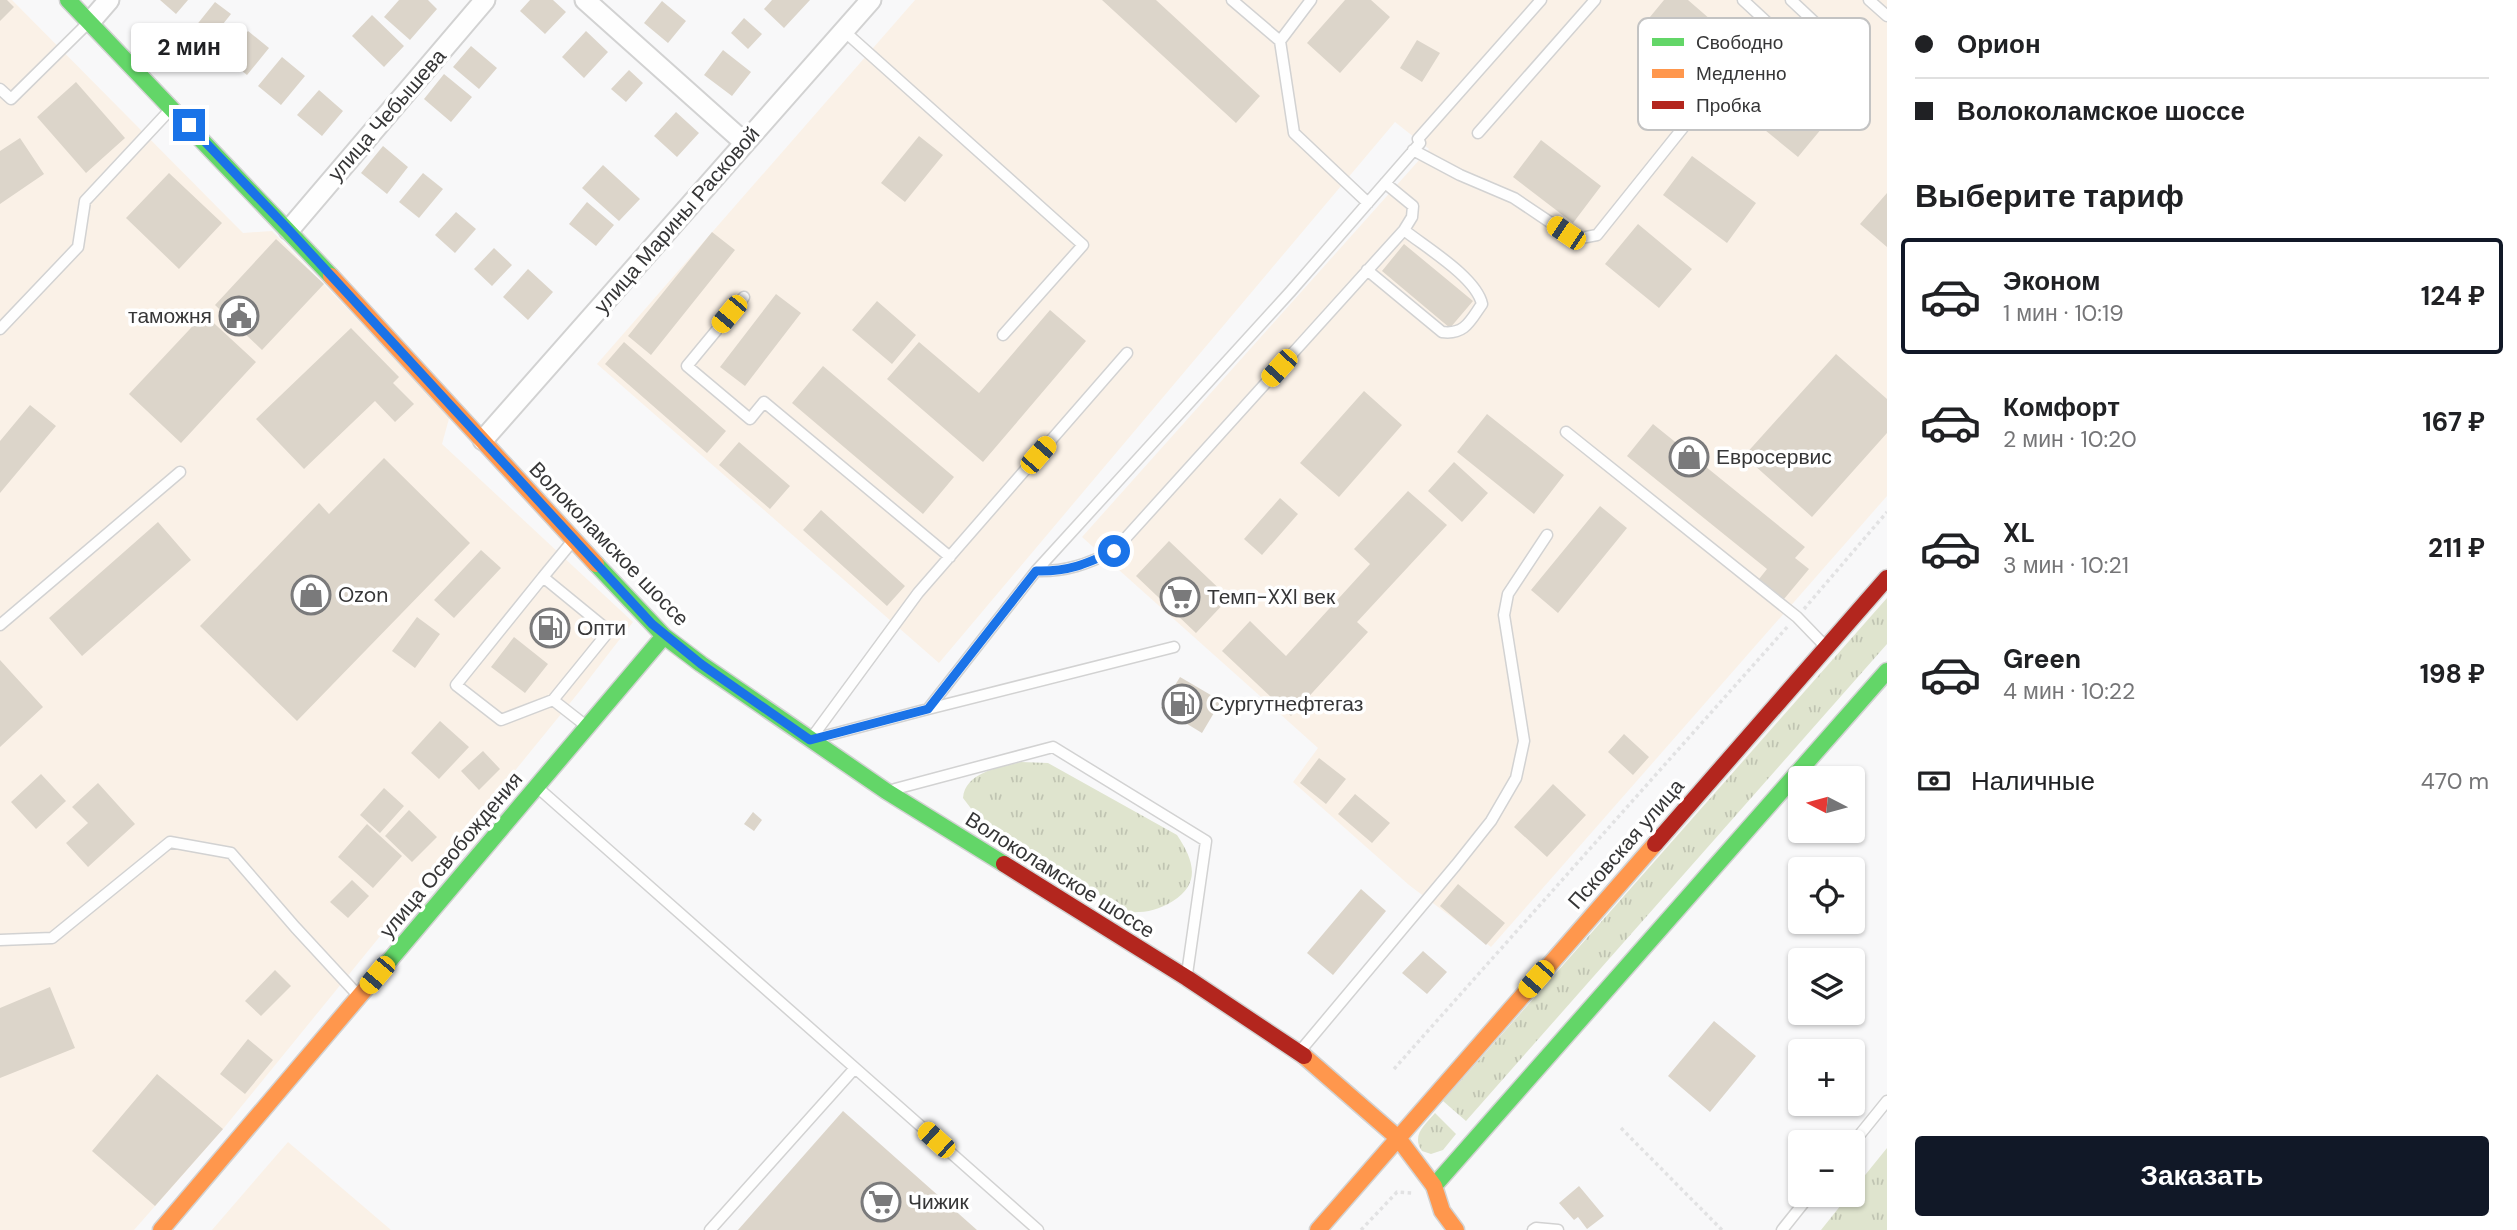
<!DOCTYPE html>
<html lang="ru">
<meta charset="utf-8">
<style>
body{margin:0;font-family:"DM Sans",sans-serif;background:#f6f6f6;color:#202124;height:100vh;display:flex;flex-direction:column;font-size:26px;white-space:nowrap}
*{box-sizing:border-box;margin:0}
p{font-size:23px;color:#757577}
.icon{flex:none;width:38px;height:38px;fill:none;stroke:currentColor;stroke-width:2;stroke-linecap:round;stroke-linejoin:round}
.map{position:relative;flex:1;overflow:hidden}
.drawer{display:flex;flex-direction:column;background:#fff;width:630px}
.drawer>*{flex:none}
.hud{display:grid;align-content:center;height:154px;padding:0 28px;background:#fff}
.needle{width:46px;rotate:276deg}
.tools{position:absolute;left:1788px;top:766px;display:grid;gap:14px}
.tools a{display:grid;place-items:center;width:77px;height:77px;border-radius:7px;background:#fff;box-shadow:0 2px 5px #0004;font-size:35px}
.end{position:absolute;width:32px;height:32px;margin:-16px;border:9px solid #1a73e8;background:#fff;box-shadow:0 0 0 4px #fff}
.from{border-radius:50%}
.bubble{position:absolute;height:49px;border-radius:7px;background:#fff;box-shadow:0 2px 5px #0004;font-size:23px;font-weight:700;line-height:49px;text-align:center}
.car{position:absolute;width:21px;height:42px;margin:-21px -10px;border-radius:9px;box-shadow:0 0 5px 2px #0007;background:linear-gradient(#f5c518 24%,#345 0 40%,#f5c518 0 76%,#345 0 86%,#f5c518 0)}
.hud b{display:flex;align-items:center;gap:24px;height:66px;font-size:26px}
.hud b+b{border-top:2px solid #e0e0e0}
.hud i{width:18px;height:18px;background:#202124}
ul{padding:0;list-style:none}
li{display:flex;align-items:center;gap:21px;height:116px;margin:0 14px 10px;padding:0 14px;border:4px solid transparent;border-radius:7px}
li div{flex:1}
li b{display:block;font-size:26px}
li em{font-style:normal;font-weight:700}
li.selected{border-color:#111827}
li>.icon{width:63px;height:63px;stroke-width:1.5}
h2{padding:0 28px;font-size:32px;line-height:84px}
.pay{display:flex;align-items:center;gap:18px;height:77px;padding:0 28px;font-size:26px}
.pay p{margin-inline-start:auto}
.action{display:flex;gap:14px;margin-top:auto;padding:14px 28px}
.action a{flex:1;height:80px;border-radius:7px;background:#111827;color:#fff;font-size:28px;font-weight:700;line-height:80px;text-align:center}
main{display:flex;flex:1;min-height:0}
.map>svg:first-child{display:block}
</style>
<main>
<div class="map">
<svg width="1887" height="1230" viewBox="0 0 1887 1230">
<defs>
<pattern id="grass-tufts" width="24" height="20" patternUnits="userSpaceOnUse" patternTransform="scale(1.75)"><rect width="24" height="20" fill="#dfe4ce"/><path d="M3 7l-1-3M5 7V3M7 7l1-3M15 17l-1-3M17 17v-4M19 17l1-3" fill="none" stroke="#c0c4b2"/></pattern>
</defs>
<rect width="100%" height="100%" fill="#f8f8f9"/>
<path fill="#faf1e7" d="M0,0h12l231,233 29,-2 178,184 -8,29 191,178 -54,70 -356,437 -89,101h-134z
M915,0h972v496l-396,451 -82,-62 -116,-103 25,-34 -236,-211 347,-388 -34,-27 -456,541 -342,-299z
M288,1142l103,88h-179z"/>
<path fill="url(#grass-tufts)" d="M1887,598v46l-421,477 -23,-20z
M1021,762l27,1 129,72c16,24 25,48 -4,66 -16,10 -29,12 -47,11l-150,-97 -13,-17c2,-26 37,-31 58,-36z
M1435,1113l21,21 -13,16 -12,4 -9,-3c-11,-16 3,-26 13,-38z
M1887,1148v82h-66l28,-35h4v-5z"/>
<path fill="#dcd5ca" d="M0,0h7l7,7 -14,14z
M160,0h28l-12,14z
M399,0h29l9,9 -27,31 -26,-23z
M530,0h23l13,12 -21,22 -25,-23z
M772,0h38l-26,28 -20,-19z
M1102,0h54l104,96 -24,27z
M1345,0h26l19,17 -50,56 -33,-30z
M1664,0h24l45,39 -30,34 -58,-50z
M662,1l24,20 -18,22 -24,-20z
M215,2l16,12 -20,25 -16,-12z
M372,15l32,31 -20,21 -32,-31z
M744,18l18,16 -14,15 -17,-16z
M248,31l21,17 -22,27 -21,-17z
M586,31l22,21 -24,26 -22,-21z
M1417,40l23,13 -18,29 -22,-14z
M471,46l26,22 -18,21 -26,-22z
M723,50l28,22 -19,24 -28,-21z
M282,57l23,19 -24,29 -23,-19z
M629,70l14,13 -17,19 -15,-13z
M444,74l28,23 -21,25 -27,-23z
M76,82l49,56 -39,35 -49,-56z
M1768,84l54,44 -24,29 -54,-44z
M319,90l24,21 -21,25 -25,-21z
M676,112l23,21 -22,24 -23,-21z
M919,136l24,19 -38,47 -24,-19z
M20,138l24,36 -44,30v-53z
M1541,140l60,46 -28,37 -60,-46z
M383,146l25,21 -21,27 -26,-21z
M1692,156l64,47 -29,40 -64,-48z
M603,165l37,34 -21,22 -37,-33z
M169,173l53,50 -43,46 -53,-51z
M423,173l20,16 -24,29 -20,-16z
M1887,193v54l-27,-23z
M587,202l27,23 -18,21 -27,-22z
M456,212l20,17 -21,24 -20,-18z
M1638,224l54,45 -33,39 -54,-44z
M712,232l23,18 -84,105 -23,-19z
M276,239l48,45 -62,66 -47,-45z
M1404,244l69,57 -23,27 -68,-57z
M494,248l18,17 -20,21 -18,-17z
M528,269l25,23 -25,28 -25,-23z
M776,294l25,19 -56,73 -25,-19z
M877,301l39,34 -24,29 -40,-34z
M1050,310l36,31 -103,121 -96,-83 32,-37 60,51z
M204,314l52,48 -75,81 -52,-49z
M351,328l48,49 -6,6 21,21 -19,18 -20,-21 -71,68 -48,-50z
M624,342l102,89 -19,22 -102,-89z
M1836,354l51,45v34l-75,84 -68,-61z
M823,366l131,111 -31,37 -131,-111z
M1364,391l38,34 -63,72 -39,-34z
M30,405l26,21 -56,67v-52z
M1487,414l77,61 -30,39 -77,-62z
M1653,424l152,123 -10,11 14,11 -25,30 -25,-20 8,-10 -140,-113z
M739,442l51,44 -20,23 -51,-44z
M384,458l86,85 -173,178 -97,-95 119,-123 10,11z
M1454,462l34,31 -26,29 -34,-31z
M1408,491l39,34 -90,97 11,10 -77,84 -69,-65 28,-30 36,35 84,-92 -16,-15z
M1280,498l18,16 -36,41 -18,-16z
M1600,506l27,22 -69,85 -27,-23z
M821,510l84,76 -18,20 -84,-76z
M158,522l33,38 -109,96 -33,-38z
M1169,541l60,57 -33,35 -60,-57z
M481,550l20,18 -47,50 -20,-18z
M417,617l23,17 -25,34 -23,-17z
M514,637l34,27 -23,29 -34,-26z
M0,660l43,47 -43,40z
M1180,677l41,24 -19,32 -41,-25z
M440,721l29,26 -30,32 -28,-26z
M1624,734l25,23 -16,18 -25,-23z
M483,751l17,18 -21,21 -18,-19z
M1319,758l27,21 -20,25 -26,-21z
M41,774l25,27 -30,28 -25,-27z
M98,783l37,41 -47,43 -22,-24 22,-20 -16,-16z
M1553,784l33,31 -39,42 -33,-30z
M384,788l20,18 -24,27 -20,-18z
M1355,794l35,29 -18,20 -34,-29z
M409,810l28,27 -25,25 -27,-26z
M753,812l9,8 -8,11 -10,-7z
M367,824l35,32 -29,32 -35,-31z
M352,880l17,16 -21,22 -18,-16z
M1458,884l47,39 -19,22 -46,-39z
M1361,889l25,22 -53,64 -26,-22z
M1423,951l24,21 -20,22 -25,-21z
M275,970l16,16 -30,30 -16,-15z
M50,987l25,61 -75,30v-70z
M1714,1021l42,35 -46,56 -42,-36z
M248,1039l25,21 -28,34 -25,-20z
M157,1074l66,55 -68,77 -63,-55z
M843,1111l134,119h-239z
M1579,1186l25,30 -17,13 -9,-12 -4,3 -15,-17z"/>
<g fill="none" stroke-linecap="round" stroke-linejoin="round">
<defs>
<path id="lane" d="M1232,0l48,41
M1311,0l-31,41 14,92 74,70
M1743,0l81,75
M1791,0l67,63
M1869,0l18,16
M844,31l239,214 -80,90
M0,89l11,10 76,-75
M1478,133l117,-133
M1413,150l47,25 54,23 52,35 15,5 16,-3 137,-171
M1367,270l75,62c23,3 28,-11 40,-28 -6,-27 -57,-57 -78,-74
M744,297l-57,69 63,53 14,-17 186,155
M0,329l78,-82 7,-46 84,-90
M1127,353l-209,240 -108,147 118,-31 108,-138 255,-280 129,-148 -2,-4 123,-139
M1566,432l231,185 29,30
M571,543l-28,34 66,54 -56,69 32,25
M1036,571c30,1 51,-7 78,-20l290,-321 8,-13 1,-11 -28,-23
M543,577l-87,108 45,35 52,-20
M0,625l180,-153
M928,709l246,-62
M537,787l318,281
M895,789l158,-42 153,94 -19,133
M0,940l52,-2 118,-96 61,11 64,74 61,66
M1301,1050l155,-185 35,-44 25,-43 8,-37 -20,-126 4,-21 39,-59
M1853,1143l34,-42
M710,1230l145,-162 183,162
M1533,1230l3,-2 22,2
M1782,1230l28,-35"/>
<path id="street" d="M585,0l160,143
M90,22l19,-22
M289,230l196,-230
M483,440l388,-440"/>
<path id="fast" d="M68,0l263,276
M596,564l68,72 37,28 185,127 118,73
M384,967l280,-331
M1434,1186l453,-515"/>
<path id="slow" d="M331,276l265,288
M1304,1056l94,82 36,48 8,25 14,19
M161,1230l223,-263
M1318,1230l337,-386"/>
<path id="jam" d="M1655,844l232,-266
M1004,864l183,114 117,78"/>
</defs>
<use href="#lane" stroke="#d2d2d2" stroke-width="13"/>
<use href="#street" stroke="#d2d2d2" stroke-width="23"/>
<use href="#fast" stroke="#d2d2d2" stroke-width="19"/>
<use href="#slow" stroke="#d2d2d2" stroke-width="19"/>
<use href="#jam" stroke="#d2d2d2" stroke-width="19"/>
<path stroke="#e2e2e3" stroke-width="3.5" stroke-dasharray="3.5 3.5" stroke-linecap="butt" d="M1804,609l83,-97
M1394,1069l395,-444
M1621,1128l101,102
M1361,1230l36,-38 15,1"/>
<use href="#lane" stroke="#fefefe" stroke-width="10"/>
<use href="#street" stroke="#fefefe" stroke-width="19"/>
<use href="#fast" stroke="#63d668" stroke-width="16"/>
<use href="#slow" stroke="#ff974d" stroke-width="16"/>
<use href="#jam" stroke="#b3261e" stroke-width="16"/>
</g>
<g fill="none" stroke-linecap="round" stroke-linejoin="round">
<path stroke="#1a73e8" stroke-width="9" d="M189,125l100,105 363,394 49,40 109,76 118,-31 108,-138c32,1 50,-7 78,-20"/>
</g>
<defs>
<symbol id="civic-ring" viewBox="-11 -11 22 22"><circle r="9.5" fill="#fff" stroke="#7a7a7b" stroke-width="1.5"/><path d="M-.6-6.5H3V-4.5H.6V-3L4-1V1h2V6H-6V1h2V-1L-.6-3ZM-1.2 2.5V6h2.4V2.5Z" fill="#7a7a7b"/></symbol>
<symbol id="shop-ring" viewBox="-11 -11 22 22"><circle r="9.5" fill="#fff" stroke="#7a7a7b" stroke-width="1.5"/><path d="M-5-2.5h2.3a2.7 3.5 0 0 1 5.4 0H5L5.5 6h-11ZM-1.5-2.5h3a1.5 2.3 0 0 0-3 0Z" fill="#7a7a7b"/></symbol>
<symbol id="supermarket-ring" viewBox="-11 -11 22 22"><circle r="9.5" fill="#fff" stroke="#7a7a7b" stroke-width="1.5"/><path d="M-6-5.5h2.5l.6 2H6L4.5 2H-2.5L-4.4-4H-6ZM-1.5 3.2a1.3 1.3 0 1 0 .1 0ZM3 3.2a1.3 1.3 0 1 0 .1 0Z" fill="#7a7a7b"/></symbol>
<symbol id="fuel-ring" viewBox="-11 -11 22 22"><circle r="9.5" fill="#fff" stroke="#7a7a7b" stroke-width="1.5"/><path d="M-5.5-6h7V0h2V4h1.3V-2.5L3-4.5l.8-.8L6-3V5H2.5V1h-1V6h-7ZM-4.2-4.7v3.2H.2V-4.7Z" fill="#7a7a7b"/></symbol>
</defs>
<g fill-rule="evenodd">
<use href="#civic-ring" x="217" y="294" width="44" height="44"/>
<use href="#shop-ring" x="1667" y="435" width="44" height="44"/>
<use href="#shop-ring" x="289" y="573" width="44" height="44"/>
<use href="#supermarket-ring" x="1158" y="575" width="44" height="44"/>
<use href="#fuel-ring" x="528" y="606" width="44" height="44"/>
<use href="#fuel-ring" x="1160" y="682" width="44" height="44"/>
<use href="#supermarket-ring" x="859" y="1180" width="44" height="44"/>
</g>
<g text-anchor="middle" stroke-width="7" stroke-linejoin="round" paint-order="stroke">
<g font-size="21" fill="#363637" stroke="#fff">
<text transform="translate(387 115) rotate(-49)" y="7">улица Чебышева</text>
<text transform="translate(677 220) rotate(-49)" y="7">улица Марины Расковой</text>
<text transform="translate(609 544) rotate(46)" y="7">Волоколамское шоссе</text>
<text transform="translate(1626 844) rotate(-49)" y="7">Псковская улица</text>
<text transform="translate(451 855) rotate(-50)" y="7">улица Освобождения</text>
<text transform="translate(1060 875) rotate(32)" y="7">Волоколамское шоссе</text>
</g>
<g font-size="21" fill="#363637" stroke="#fff" text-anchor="start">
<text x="212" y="323" text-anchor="end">таможня</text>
<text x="1716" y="464">Евросервис</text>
<text x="338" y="602">Ozon</text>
<text x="1207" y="604">Темп-XXI век</text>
<text x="577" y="635">Опти</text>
<text x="1209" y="711">Сургутнефтегаз</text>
<text x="908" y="1209">Чижик</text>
</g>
</g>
<rect x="1638" y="18" width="232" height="112" rx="10" fill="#fff" stroke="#c3c3c3" stroke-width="2"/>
<rect x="1652" y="38" width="32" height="8" fill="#63d668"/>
<rect x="1652" y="69" width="32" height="9" fill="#ff974d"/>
<rect x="1652" y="101" width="32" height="8" fill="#b3261e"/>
<g font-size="19" fill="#363637">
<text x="1696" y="49">Свободно</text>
<text x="1696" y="80">Медленно</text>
<text x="1696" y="112">Пробка</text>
</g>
</svg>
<div class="tools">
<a><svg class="needle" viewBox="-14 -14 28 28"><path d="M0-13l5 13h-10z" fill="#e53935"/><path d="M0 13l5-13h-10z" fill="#757577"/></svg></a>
<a><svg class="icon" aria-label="locate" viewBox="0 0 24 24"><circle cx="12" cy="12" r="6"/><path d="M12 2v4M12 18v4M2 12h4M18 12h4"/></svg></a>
<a><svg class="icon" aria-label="layers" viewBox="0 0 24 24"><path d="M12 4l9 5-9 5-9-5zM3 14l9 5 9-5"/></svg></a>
<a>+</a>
<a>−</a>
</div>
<i class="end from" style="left:1114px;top:551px"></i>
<i class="end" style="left:189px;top:125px"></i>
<div class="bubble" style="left:131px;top:23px;width:116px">2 мин</div>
<i class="car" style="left:1566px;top:233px;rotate:304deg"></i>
<i class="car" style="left:729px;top:314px;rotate:220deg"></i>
<i class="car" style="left:1279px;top:368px;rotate:222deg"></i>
<i class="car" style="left:1038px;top:455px;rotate:41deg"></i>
<i class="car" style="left:377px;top:975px;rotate:220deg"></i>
<i class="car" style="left:1536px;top:979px;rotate:221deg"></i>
<i class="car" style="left:936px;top:1140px;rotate:312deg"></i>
</div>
<section class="drawer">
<div class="hud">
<b><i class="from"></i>Орион</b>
<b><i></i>Волоколамское шоссе</b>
</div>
<h2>Выберите тариф</h2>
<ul>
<li class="selected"><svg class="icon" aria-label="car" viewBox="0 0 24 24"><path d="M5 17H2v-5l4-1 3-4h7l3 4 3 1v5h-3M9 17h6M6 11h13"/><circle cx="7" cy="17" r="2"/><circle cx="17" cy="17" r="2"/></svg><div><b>Эконом</b><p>1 мин · 10:19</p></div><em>124 ₽</em></li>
<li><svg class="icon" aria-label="car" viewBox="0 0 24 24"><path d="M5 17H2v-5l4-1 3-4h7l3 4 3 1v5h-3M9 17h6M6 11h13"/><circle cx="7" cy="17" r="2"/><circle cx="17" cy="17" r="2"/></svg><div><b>Комфорт</b><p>2 мин · 10:20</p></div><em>167 ₽</em></li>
<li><svg class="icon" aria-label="car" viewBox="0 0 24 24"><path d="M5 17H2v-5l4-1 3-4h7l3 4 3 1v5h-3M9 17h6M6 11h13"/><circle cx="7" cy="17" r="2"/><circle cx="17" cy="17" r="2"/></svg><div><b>XL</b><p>3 мин · 10:21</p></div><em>211 ₽</em></li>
<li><svg class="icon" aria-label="car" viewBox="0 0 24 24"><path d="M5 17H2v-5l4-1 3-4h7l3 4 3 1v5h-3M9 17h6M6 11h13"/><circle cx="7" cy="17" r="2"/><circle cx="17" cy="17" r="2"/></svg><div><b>Green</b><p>4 мин · 10:22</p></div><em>198 ₽</em></li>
</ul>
<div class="pay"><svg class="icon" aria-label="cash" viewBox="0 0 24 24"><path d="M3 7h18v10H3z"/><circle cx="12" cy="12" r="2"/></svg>Наличные<p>470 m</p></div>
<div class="action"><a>Заказать</a></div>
</section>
</main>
